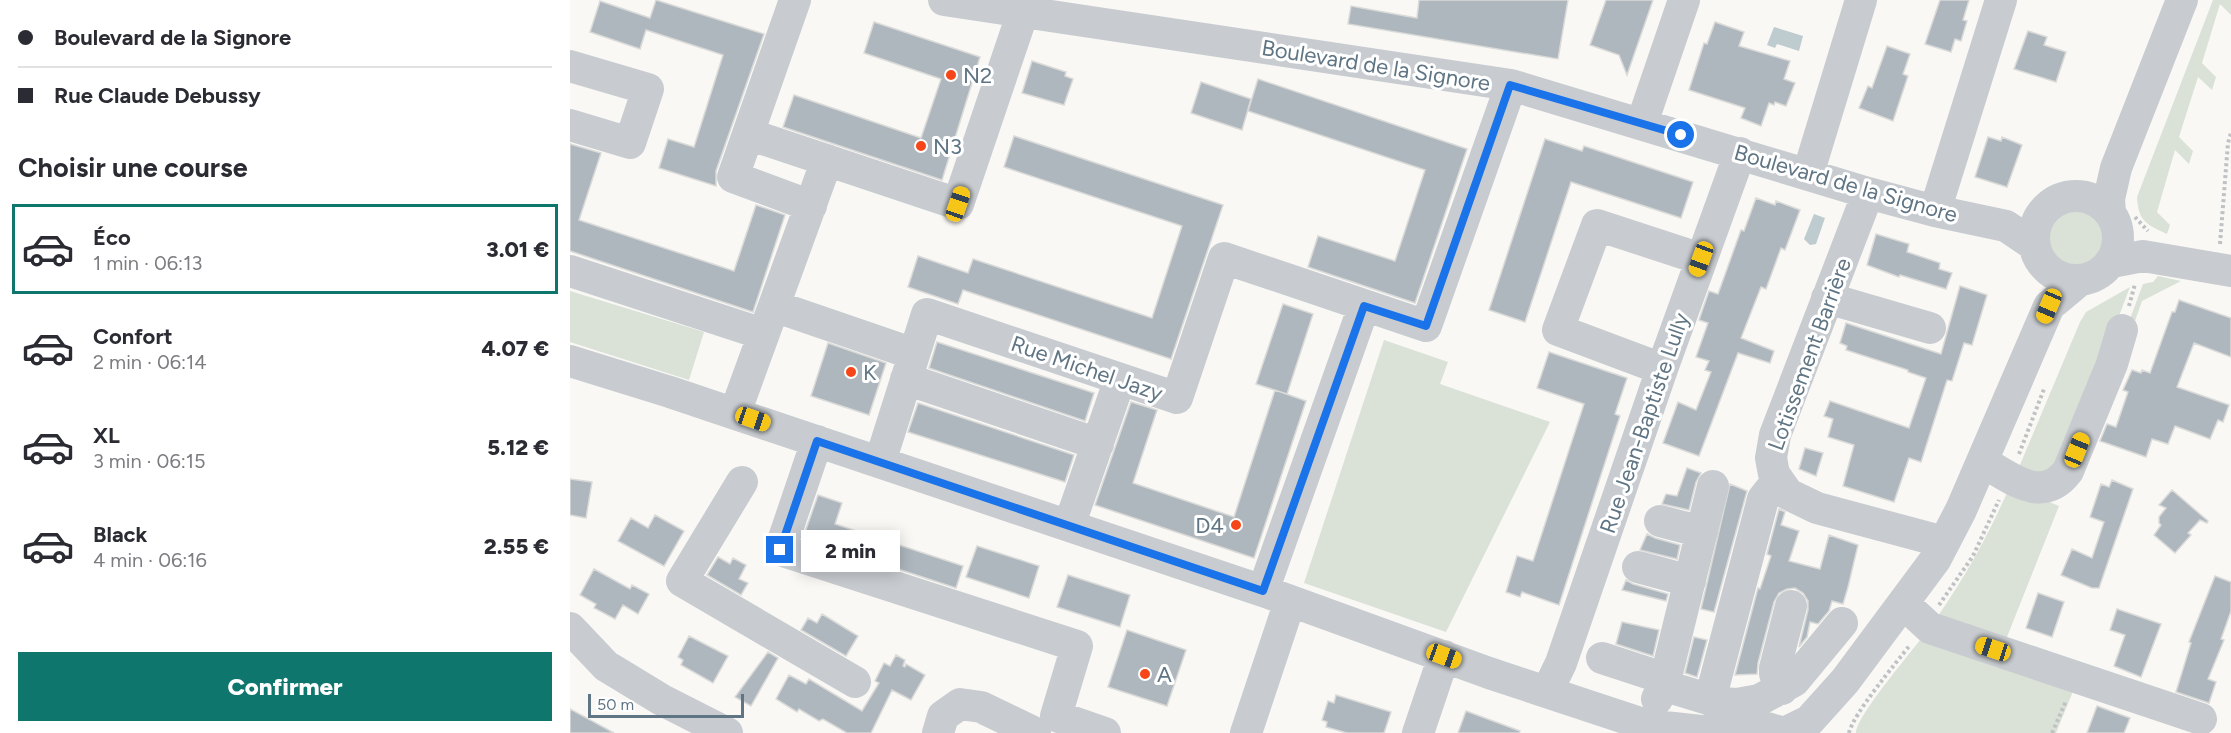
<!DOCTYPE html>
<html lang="fr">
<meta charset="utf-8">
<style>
body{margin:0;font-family:Figtree,sans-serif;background:#f7f7f7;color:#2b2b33;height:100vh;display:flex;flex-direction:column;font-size:22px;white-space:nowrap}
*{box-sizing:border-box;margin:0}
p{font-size:20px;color:#7c7c81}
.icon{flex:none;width:33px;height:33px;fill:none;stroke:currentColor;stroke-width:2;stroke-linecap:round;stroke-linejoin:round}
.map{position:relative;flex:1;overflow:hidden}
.sheet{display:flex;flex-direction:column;background:#fff;width:570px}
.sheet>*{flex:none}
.top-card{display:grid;align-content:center;height:132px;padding:0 18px;background:#fff}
.scale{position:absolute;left:18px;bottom:15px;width:156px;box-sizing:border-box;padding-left:6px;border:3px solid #607584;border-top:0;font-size:16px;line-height:21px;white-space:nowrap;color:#607584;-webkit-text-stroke:4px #fff;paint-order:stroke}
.end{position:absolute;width:27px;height:27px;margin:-14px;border:8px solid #1a73e8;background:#fff;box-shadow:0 0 0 3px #fff}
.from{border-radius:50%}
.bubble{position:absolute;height:42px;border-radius:0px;background:#fff;box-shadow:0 3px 15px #0003;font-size:20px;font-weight:800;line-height:42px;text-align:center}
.car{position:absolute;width:18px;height:36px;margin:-18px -9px;border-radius:8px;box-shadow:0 0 4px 2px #0007;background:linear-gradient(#f5c518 24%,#345 0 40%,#f5c518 0 76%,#345 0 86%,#f5c518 0)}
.top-card b{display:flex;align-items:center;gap:21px;height:57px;font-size:22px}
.top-card b+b{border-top:2px solid #e1e1e2}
.top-card i{width:15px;height:15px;background:#2b2b33}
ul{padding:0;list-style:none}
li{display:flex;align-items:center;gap:18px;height:90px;margin:0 12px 9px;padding:0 6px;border:3px solid transparent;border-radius:0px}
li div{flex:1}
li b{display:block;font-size:22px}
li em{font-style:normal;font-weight:800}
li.selected{border-color:#0f766e}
li>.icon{width:54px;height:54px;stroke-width:1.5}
h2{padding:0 18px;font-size:27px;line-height:72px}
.button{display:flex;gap:12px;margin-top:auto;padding:12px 18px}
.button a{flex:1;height:69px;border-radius:0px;background:#0f766e;color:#fff;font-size:24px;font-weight:800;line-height:69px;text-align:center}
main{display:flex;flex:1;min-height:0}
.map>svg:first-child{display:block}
</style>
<main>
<section class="sheet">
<div class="top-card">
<b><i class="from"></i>Boulevard de la Signore</b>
<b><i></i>Rue Claude Debussy</b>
</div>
<h2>Choisir une course</h2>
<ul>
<li class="selected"><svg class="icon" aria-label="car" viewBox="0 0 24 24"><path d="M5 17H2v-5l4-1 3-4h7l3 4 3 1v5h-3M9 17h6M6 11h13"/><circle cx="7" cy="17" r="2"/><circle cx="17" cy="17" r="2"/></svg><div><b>Éco</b><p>1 min · 06:13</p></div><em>3.01 €</em></li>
<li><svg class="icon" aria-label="car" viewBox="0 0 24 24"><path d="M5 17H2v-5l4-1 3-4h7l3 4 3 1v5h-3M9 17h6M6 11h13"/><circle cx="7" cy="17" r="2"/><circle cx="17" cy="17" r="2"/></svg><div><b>Confort</b><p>2 min · 06:14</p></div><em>4.07 €</em></li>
<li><svg class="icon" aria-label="car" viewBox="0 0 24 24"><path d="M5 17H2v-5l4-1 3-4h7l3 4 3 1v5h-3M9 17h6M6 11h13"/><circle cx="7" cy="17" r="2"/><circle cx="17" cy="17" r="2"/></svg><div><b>XL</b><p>3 min · 06:15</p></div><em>5.12 €</em></li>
<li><svg class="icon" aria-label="car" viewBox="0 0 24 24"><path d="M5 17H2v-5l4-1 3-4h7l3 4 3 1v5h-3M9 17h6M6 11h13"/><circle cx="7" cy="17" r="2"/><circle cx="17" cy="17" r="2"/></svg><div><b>Black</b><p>4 min · 06:16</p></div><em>2.55 €</em></li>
</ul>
<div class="button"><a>Confirmer</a></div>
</section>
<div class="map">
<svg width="1661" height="733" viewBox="0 0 1661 733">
<rect width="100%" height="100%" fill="#f9f8f5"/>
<path fill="#dae1d6" d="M1643,0h18v15l-11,-11 -18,59 14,14 -4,13 -14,-13 -19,60 14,14 -4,13 -14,-14 -18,62 13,13 -3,9c-20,-9 -29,-13 -30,-37z
M1475 239a31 31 0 1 1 62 0a31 31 0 1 1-62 0Z
M1588,276l23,5 -39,20 -7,20 -5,-2 13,-35 10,-2z
M1560,287l-71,186 -42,-1 63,-150 6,-10z
M0,291l134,41 -15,48 -119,-38z
M814,340l64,22 -8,22 110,38 -104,210 -142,-49z
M1440,486l49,20 -54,136 -67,-26c29,-42 52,-84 72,-130z
M1357,631l149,53 -20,49h-200c0,-17 58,-84 71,-102z"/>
<path fill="#becbcf" d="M1204,27l29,9 -4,15 -22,-7 -2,4 -8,-3z
M1244,214l11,4 -9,26 -6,1 -6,-6z"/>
<path fill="#aeb7be" stroke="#dadad8" stroke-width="1.5" d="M86,0l108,34 -48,137v15l-57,-18 9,-29 26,8 29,-92 -77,-25 -6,19 -50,-17 10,-31 50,17z
M849,0h149l-10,59 -210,-35 3,-18 66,12z
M1036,0h47l-26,75 -8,-20 -29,-10z
M1370,0h29l-6,20 4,1 -6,20 -6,-2 -4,13 -26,-8z
M304,22l106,35 -38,123 -159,-53 11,-32 127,43 20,-59 -77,-26z
M1145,22l29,10 -5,14 51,15 -6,18 11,4 -9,23 -11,-4 -1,3 -5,-2 -8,23 -20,-8 4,-10 -56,-18 15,-47 3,1z
M1458,31l19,6 -3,8 22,7 -10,30 -42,-13z
M1317,46l23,8 -7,20 5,2 -15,45 -34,-13 9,-22 4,2z
M462,61l34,11 -1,4 8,3 -9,26 -42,-12z
M688,79l209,70 -52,154 -107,-36 10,-31 77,25 30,-91 -177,-59z
M631,82l50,17 -9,31 -51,-17z
M444,136l209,69 -52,154 -208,-69 -5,14 -50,-17 10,-31 50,17 5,-14 179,59 30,-92 -178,-59z
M1418,137l13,4 1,-4 20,8 -15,42 -32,-10z
M975,139l37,12 2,-5 109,36 -12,36 -110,-36 -46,140 -36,-12z
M0,144l31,9 -22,67 155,51 22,-66 29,10 -32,97 -183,-61z
M1186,198l19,7 1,-4 24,9 -15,40 -4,-2 -15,41 -5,-2 -20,51 33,13 -4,12 -32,-10 -39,103 -36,-13 15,-41 18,8 15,-38 -6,-2 4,-9 -13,-4 12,-34 -9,-3 10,-29 9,3 23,-64 3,1z
M1306,234l33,10 -2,8 33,11 -1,6 13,4 -6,16 -46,-14 -1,2 -32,-12z
M1390,286l27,9 -15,50 -8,-2 -12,38 -5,-1 -26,82 -12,-4 -15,44 -51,-16 11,-41 -26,-8 5,-18 -9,-3 6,-15 79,27 17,-50 -18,-6v-2l-62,-20 1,-4 -7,-3 6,-20 95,31z
M1609,300l52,18v39l-37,-14 -17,44 52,18 -6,17 -5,-2 -8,19 -35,-13 -7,18 -16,-5 -6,18 -46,-16 7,-17 9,3 12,-35 -5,-2 9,-20 9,3 1,-3 8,3 22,-61h3z
M713,304l30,10 -26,80 -31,-10z
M367,342l157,51 -9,28 -156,-53z
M258,343l58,20 -17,52 -58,-19z
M979,352l78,26 -12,36 5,2 -61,189 -37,-13 -2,5 -14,-5 11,-36 16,5 51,-157 -47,-16z
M705,390l31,11 -52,157 -159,-53 36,-103 26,8 -24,73 101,34z
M348,403l156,52 -9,27 -157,-50z
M1235,448l18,5 -7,23 -17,-7z
M1117,468l14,5 -5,9 -7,28 -27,-6 4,-10 11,2z
M0,479l22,3 -6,36 -16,-3z
M1542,480l21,9 -34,99h-7l-31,-13 11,-26 20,9 12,-36 -14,-5 11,-33 8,3z
M1160,484l17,7 -33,121 -13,-3z
M1602,490l36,31 -1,2 -7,-3 -12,13 3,2 -16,18 -21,-18 7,-10 -2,-2v-6l7,-9 -7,-3z
M248,495l24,8 -7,21 128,42 -7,22 -153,-50z
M1209,509l6,3 -4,13 18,6 -10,30 31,8 9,-34 29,10 -10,42 -5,17 -11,-3 -3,10 -11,13 -8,-2 -3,15 -8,10 9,-37v-9l-5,-8 -8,-5 -8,1 -8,4 -5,9 -16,61 -1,11 -22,1 23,-87 2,1 11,-33 -4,-2z
M85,515l29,16 -20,35 -46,-25 13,-23 17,10z
M1077,534l8,4 25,7 -3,14 -37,-9z
M407,546l62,20 -10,32 -63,-21z
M148,557l12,7 3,-6 13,7 -7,14 9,4 -7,12 -34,-20z
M24,569l36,20 2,-4 17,9 -11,20 -15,-9 -8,14 -21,-11 2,-4 -16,-9z
M498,575l62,20 -10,32 -63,-20z
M1645,576l16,6v29l-10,28 3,1 -16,39 8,3 -7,21 -33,-11 15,-49 -2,-1z
M1056,580l7,4 35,10 -2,7 -44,-11z
M1468,593l26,9 -12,35 -26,-9z
M1547,609l44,15 -20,53 -27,-11 11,-31 -15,-5z
M252,614l36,22 -12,20 -45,-26 7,-12 9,5z
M1052,622l37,8 -6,26 -37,-12z
M557,630l59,20 -19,56 -59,-19z
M119,636l39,20 -15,27 -32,-18 2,-5 -5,-3z
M1124,637l13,3 -10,37 -12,-4z
M198,652l10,6 -27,48 -16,-9z
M326,655l9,5 -2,6 2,1 1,-3 19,11 -14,25 -19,-10 -21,43h-24l-24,-14 -4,2 -20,-12 -2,3 -21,-13 13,-24 17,9 3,-5 53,32 17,-28 -4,-2 9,-18 6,3z
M766,695l55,17 -7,21h-37l-21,-6 1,-5 -5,-2 6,-19 6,2z
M1527,706l33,12 -6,15h-37z
M0,709l44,24h-44z
M896,711l54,20 -1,2h-61z"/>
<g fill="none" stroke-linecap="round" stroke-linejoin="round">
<path stroke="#bfc2c4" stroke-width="4" stroke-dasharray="3 3" stroke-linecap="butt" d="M1565,217l13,14
M1650,244l8,-101 3,-10
M1559,306l6,-22
M1449,454l25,-65
M1369,605l34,-49 26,-56
M1279,733c4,-19 47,-70 61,-88
M1482,733l14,-32"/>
<path stroke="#c8ccd0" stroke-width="32" d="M225,0l-62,177 78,29
M374,0l567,85 357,108 67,18 71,15 28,19
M0,66l78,23 -18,54 -60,-18
M1072,123l42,-123
M178,134l210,70 65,-192
M1238,174l53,-174
M1298,193l-93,242 -4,23 3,16 14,20 29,14 127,34
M1464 238a42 42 0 1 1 84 0a42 42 0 1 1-84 0Z
M1365,211l66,-211
M1540,213l-1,-14 7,-31 66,-168
M1542,262l31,-6 88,15
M0,271l193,63
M1257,298l103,30
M204,306l140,48
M0,361l100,31 593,199 226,82 157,52 55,6 33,-1
M1092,369l-104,-39 39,-105 104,34
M336,379l192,65
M165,413l92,-253
M247,441l-37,109 297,96 -21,70 49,17
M310,462l47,-148 250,84 47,-140 202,68 85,-241
M1413,462c28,16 59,43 85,9l44,-107 10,-34
M172,482l-60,99 173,101
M1090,521l42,11
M499,526l51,-147
M1068,567l52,14
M693,591l101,-285
M1333,603l27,25 271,91
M0,628l36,38 56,34 65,33
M1032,658l55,18 15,12 49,15 16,1 22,-4 35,-19 48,-58
M1212,689l-7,-15v-6l16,-62
M977,692l14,-29 101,-294 78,-216
M1087,699l8,-18 48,-195
M1140,700l53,-201 15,-19
M368,733l5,-17 17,-12 21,3 54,26
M676,733l44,-132
M848,733l26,-77
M1160,733c18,-13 35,-6 53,0
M1214,733l25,-12 36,-40 90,-121 26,-50 88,-204 30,-25"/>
</g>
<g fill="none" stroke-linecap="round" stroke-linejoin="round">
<path stroke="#1a73e8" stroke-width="8" d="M210,550l37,-109 446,150 101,-285 62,20 84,-241 171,50"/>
</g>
<g fill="#f64518" stroke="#fff" stroke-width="2">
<circle cx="381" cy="75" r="6"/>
<circle cx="351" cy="146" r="6"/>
<circle cx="281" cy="372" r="6"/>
<circle cx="666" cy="525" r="6"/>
<circle cx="575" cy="674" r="6"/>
</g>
<g text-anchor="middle" stroke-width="6" stroke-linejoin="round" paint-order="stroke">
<g font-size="22" fill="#607584" stroke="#fff">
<text transform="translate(806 65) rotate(9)" y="8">Boulevard de la Signore</text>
<text transform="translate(1276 183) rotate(16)" y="8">Boulevard de la Signore</text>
<text transform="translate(1239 354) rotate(-70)" y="8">Lotissement Barrière</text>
<text transform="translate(517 368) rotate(19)" y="8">Rue Michel Jazy</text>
<text transform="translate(1074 423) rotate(-71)" y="8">Rue Jean-Baptiste Lully</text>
</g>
<g font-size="22" fill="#607584" stroke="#fff" text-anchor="start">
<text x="393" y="83">N2</text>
<text x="363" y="154">N3</text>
<text x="293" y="380">K</text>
<text x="654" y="533" text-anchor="end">D4</text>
<text x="587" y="682">A</text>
</g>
</g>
</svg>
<div class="scale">50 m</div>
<i class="end from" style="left:1111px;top:135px"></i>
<i class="end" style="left:210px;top:550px"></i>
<div class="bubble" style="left:231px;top:530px;width:99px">2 min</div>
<i class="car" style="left:388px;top:204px;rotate:19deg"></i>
<i class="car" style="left:1131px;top:259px;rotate:200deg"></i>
<i class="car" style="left:1479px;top:306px;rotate:203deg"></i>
<i class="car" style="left:183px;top:419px;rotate:109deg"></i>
<i class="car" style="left:1507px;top:450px;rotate:22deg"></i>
<i class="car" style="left:1423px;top:649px;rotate:288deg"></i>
<i class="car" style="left:874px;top:656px;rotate:110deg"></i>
</div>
</main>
